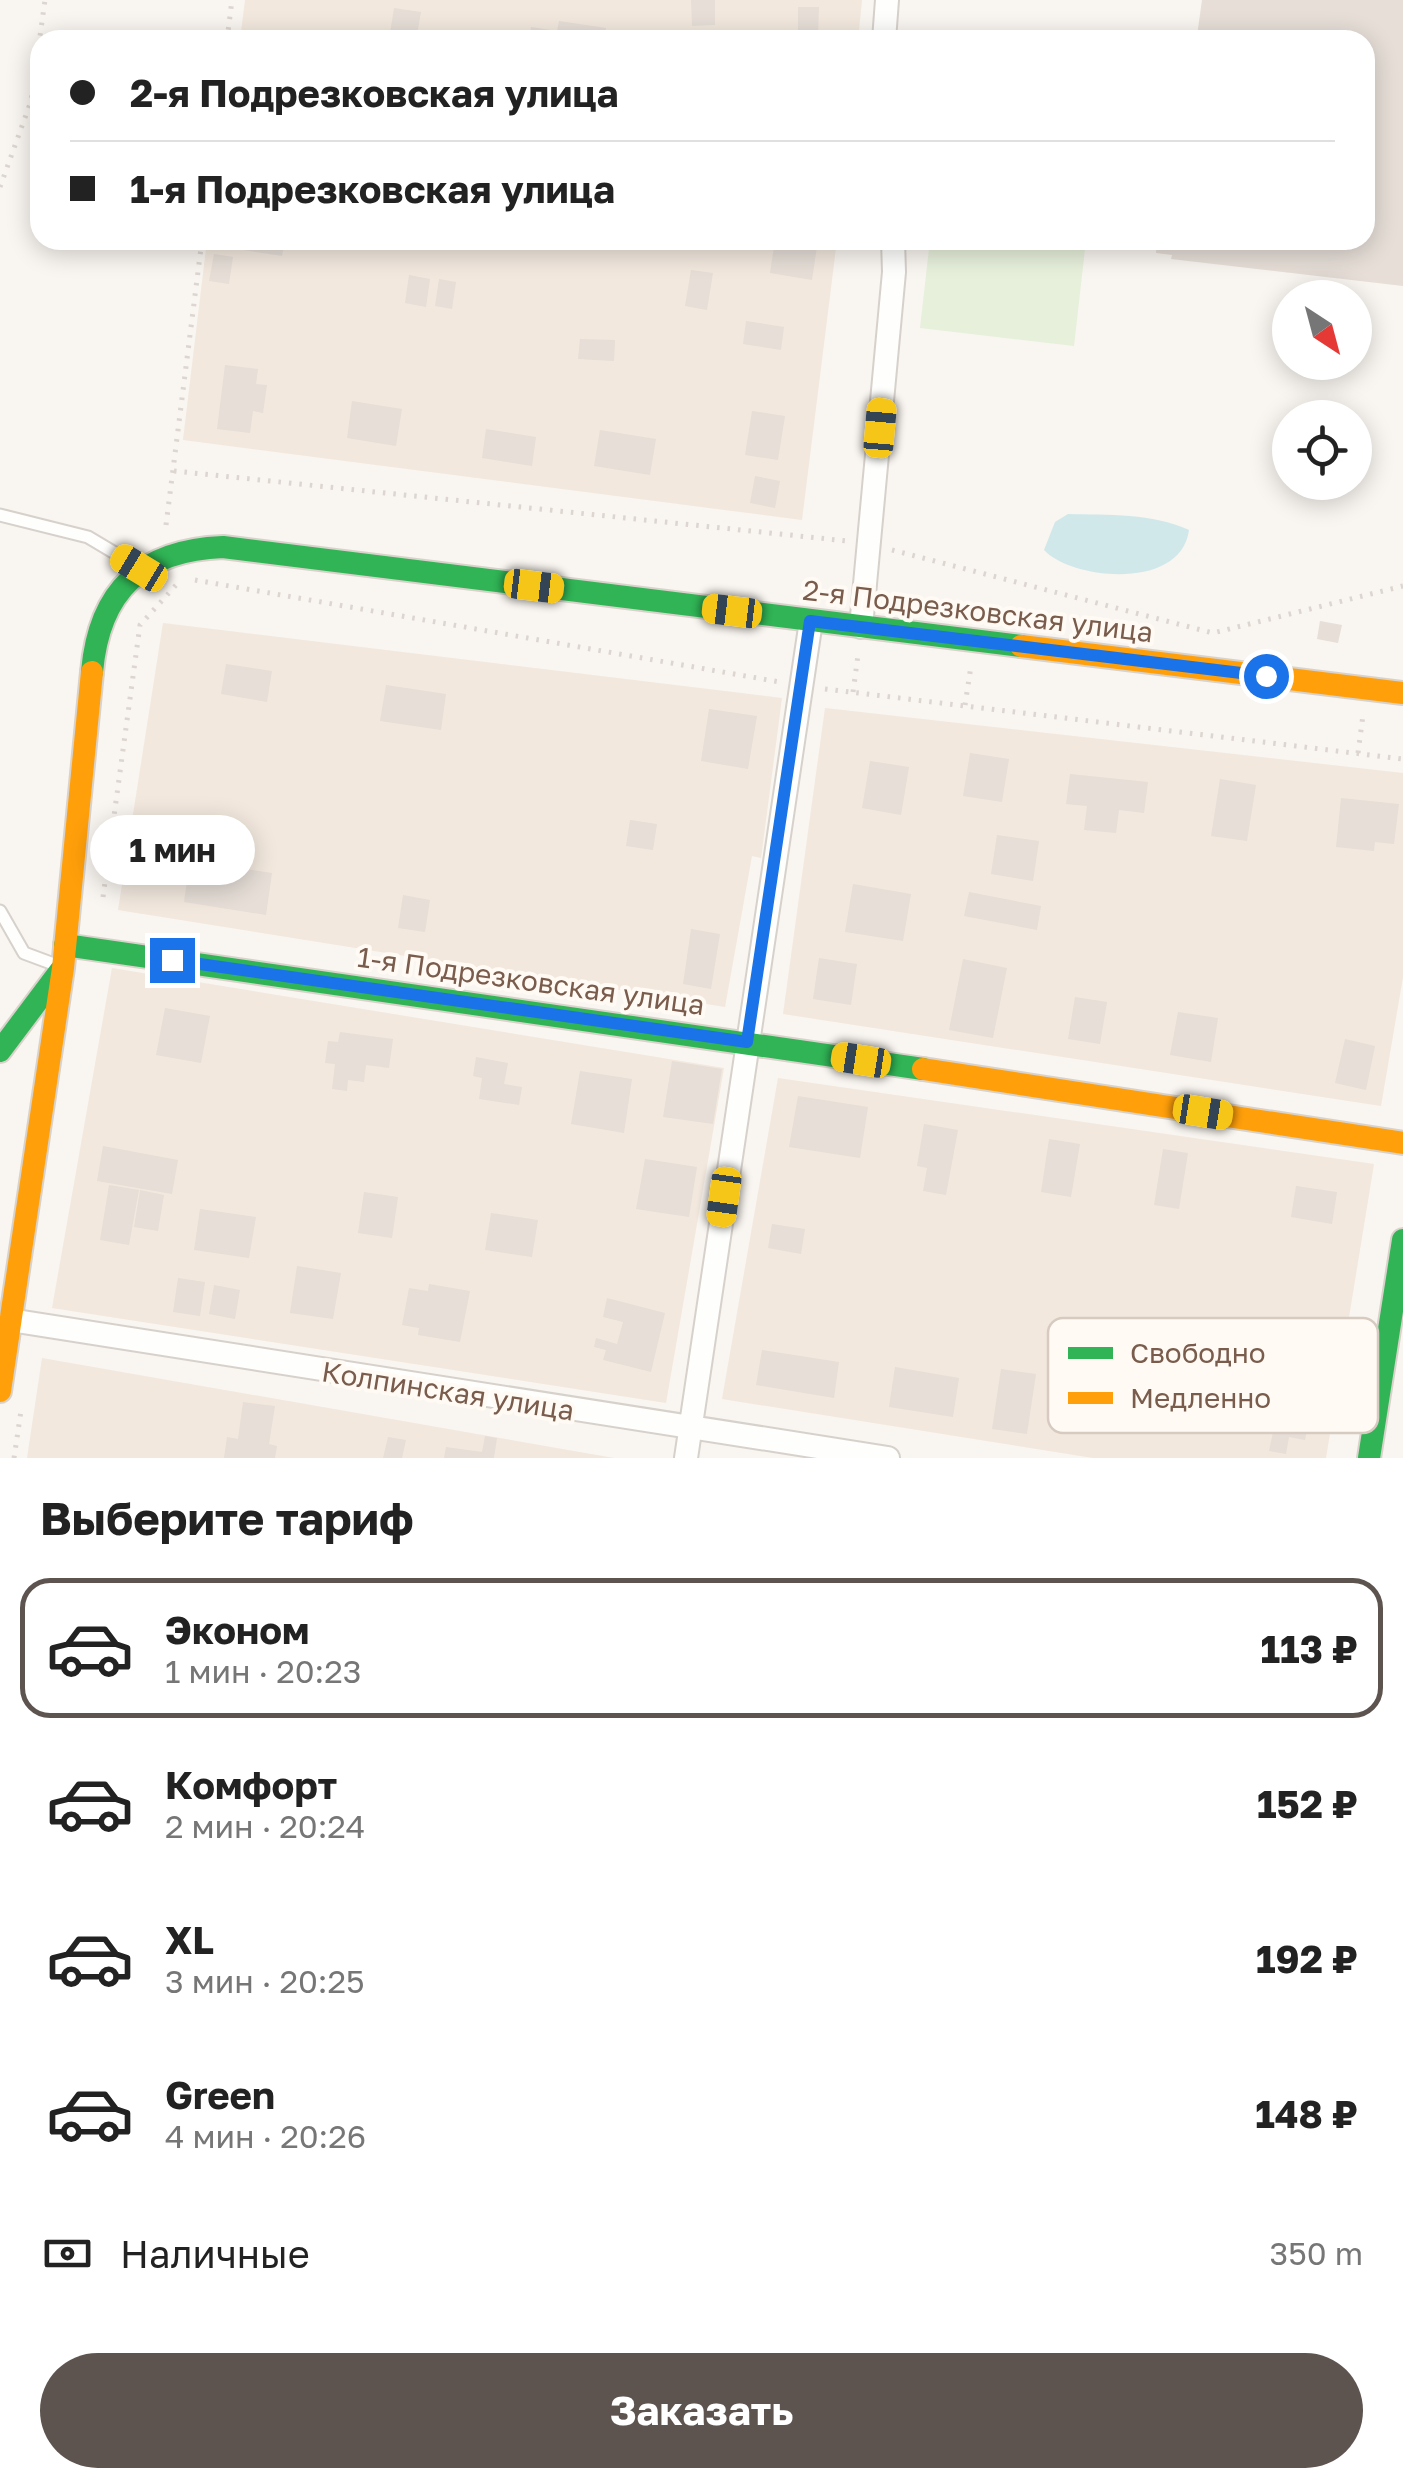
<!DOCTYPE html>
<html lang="ru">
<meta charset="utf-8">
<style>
body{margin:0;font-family:"Golos Text",sans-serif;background:#f6f6f6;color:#222;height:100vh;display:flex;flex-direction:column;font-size:38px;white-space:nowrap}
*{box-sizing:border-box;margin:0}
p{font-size:32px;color:#767676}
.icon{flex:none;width:55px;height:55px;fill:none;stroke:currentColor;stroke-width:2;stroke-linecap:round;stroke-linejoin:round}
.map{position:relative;height:1458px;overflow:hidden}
.side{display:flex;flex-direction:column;background:#fff;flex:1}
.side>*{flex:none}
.guide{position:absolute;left:30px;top:30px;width:1345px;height:220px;border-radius:30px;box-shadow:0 5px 25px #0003;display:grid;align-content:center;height:220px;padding:0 40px;background:#fff}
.needle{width:65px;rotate:144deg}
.tools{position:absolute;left:1272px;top:280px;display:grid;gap:20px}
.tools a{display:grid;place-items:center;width:100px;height:100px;border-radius:50%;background:#fff;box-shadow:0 5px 25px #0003;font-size:50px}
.end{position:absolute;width:45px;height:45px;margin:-22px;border:12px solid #1a73e8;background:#fff;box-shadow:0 0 0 5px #fff}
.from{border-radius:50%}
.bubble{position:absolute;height:70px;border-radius:35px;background:#fff;box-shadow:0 5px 25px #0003;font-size:32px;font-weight:700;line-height:70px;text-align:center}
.car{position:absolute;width:30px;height:60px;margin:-30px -15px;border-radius:12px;box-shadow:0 0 8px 2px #0007;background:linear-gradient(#f5c518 24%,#345 0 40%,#f5c518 0 76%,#345 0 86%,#f5c518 0)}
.guide b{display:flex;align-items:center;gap:35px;height:95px;font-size:38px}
.guide b+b{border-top:2px solid #e0e0e0}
.guide i{width:25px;height:25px;background:#222}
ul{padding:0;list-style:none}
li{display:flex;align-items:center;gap:30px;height:140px;margin:0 20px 15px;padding:0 20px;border:5px solid transparent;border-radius:30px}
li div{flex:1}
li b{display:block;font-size:38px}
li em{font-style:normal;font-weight:700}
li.on{border-color:#5d544f}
li>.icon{width:90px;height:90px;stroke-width:1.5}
h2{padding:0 40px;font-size:45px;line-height:120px}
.pay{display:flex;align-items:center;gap:25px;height:110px;padding:0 40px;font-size:38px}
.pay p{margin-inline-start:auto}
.primary-button{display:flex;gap:20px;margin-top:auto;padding:20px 40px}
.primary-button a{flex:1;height:115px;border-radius:60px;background:#5d544f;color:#fff;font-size:40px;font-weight:700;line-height:115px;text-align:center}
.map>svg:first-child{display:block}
</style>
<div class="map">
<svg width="1403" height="1458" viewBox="0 0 1403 1458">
<rect width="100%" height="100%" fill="#f9f5f0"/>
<path fill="#f2e8de" d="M245,0h617l-4,40h-618z
M207,240h630l-35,280 -619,-80z
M163,623l619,75 -21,160 -9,-2 -27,151 -607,-97z
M825,708l578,65v204l-22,129 -598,-92z
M112,968l612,100 -58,335 -614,-95z
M778,1078l596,86 -48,294h-233l-371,-59z
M42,1358l572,100h-587z"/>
<path fill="#e7f0db" d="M930,240h156l-12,106 -154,-18z"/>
<path fill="#d0e8ea" d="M1068,514c40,1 84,-1 121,16 -8,61 -117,50 -145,20l11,-28z"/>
<path fill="#e6ded7" d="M691,0h24v25l-23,1z
M1202,0h201v286l-232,-27 1,-4 -16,-2 1,-13h208v-200l-168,-4z
M798,7h21l-1,27 -20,-1z
M394,8l27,4 -5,28h-27z
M559,21l47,7 -2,12h-75l2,-13 26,4z
M238,240h47l-3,16 -45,-7z
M775,240h43l-6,40 -42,-7z
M214,254l19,3 -4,27 -20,-3z
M691,270l22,3 -6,37 -22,-4z
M409,275l21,4 -4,28 -21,-4z
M439,279l17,3 -4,27 -17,-3z
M746,321l38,6 -3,23 -38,-6z
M580,339l35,1 -1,21 -36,-2z
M225,365l33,4 -2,15 11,1 -4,28 -10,-2 -3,22 -33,-4z
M352,401l50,8 -6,37 -49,-8z
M752,411l33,5 -7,44 -33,-5z
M486,429l50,8 -4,29 -50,-8z
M600,430l56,9 -6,36 -56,-9z
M755,476l25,5 -5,27 -25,-5z
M1320,621l22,4 -4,18 -21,-4z
M226,664l46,7 -5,31 -46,-8z
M386,685l60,9 -5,36 -61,-9z
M709,709l48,7 -9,53 -47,-8z
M970,753l39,6 -7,43 -39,-6z
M870,761l39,6 -8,48 -39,-7z
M1070,774l78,8 -4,31 -25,-3 -3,23 -32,-3 3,-24 -21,-2z
M1220,779l36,6 -9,56 -36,-5z
M1341,798l58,6 -5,40 -19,-2 -1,9 -38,-4z
M630,820l27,4 -4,26 -27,-4z
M997,835l42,6 -6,40 -42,-7z
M190,860l82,13 -6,42 -82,-13z
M853,884l58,10 -8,47 -58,-9z
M969,892l72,14 -4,24 -73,-14z
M403,895l27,5 -5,32 -27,-4z
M691,929l29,5 -9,55 -28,-5z
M819,958l38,6 -6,41 -38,-6z
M963,959l44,9 -14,70 -44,-8z
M1075,997l32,5 -7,42 -32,-5z
M165,1008l45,8 -9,47 -45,-8z
M1178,1012l40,6 -7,44 -41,-7z
M340,1032l53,7 -4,29 -23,-3 -2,17 -16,-2 -1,11 -15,-2 3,-25 -10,-1 3,-22 10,1z
M1345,1039l30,7 -9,44 -31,-7z
M476,1057l32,6 -4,21 18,3 -3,18 -40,-6 3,-21 -9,-2z
M672,1061l50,8 -9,55 -50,-7z
M580,1071l52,8 -8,54 -53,-9z
M798,1096l70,11 -8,51 -71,-11z
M924,1124l34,6 -12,65 -23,-4 4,-23 -10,-2z
M1049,1139l31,5 -9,53 -30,-5z
M103,1146l75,14 -6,34 -75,-13z
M1163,1149l25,4 -9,56 -25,-4z
M645,1159l52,8 -8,50 -53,-8z
M109,1185l30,5 -10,55 -29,-5z
M1296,1186l41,6 -5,32 -41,-7z
M140,1190l24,5 -6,36 -24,-4z
M364,1192l34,5 -6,41 -34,-5z
M200,1209l56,8 -7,41 -55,-8z
M491,1213l47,7 -6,37 -47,-7z
M772,1224l33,5 -4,25 -33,-6z
M297,1266l44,7 -8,46 -43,-6z
M178,1278l27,4 -5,34 -27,-4z
M429,1284l41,7 -10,51 -42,-7 1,-7 -17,-3 7,-37 19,3z
M214,1285l26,5 -5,29 -26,-5z
M607,1298l58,15 -14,59 -48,-12 3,-10 -12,-3 2,-9 21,6 6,-22 -20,-5z
M762,1350l77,12 -5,36 -78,-13z
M895,1367l64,11 -6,39 -64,-10z
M1001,1369l35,5 -9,60 -35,-5z
M1225,1389l44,7 -1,11 42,7 -5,26 -16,-3 -3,17 -17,-3 4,-19 -9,-1 2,-11 -45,-7z
M243,1402l32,4 -6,38 8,2 -2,12h-51l3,-21 11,2z
M485,1436l12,2 -3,20h-50l2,-11 36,5z
M388,1437l18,3 -4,18h-19z"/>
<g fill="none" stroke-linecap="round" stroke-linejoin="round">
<defs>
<path id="lane" d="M0,515l88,22 47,28
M0,911l24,42 35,13"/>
<path id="street" d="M884,40l3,-40
M861,627l33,-355 -1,-32
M10,1320l878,138
M686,1458l125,-837"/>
<path id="fast" d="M92,672c7,-82 51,-122 131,-125l798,99
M65,945l858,124
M0,1051l60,-80
M1369,1458l34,-218"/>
<path id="slow" d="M1021,646l382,47
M923,1069l480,74
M0,1391l63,-423 29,-296"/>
</defs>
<use href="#lane" stroke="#d7d1cb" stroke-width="15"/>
<use href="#street" stroke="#d7d1cb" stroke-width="26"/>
<use href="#fast" stroke="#d9d2cb" stroke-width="26"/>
<use href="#slow" stroke="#d9d2cb" stroke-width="26"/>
<path stroke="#dcd5d0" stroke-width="5" stroke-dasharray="2.5 8" stroke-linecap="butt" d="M227,40l5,-40
M0,187l31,-86 14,-101
M174,471l673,70
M166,525l36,-285
M892,550l321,83 190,-47
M195,580l585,102
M825,689l578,70
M853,692l5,-37
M965,705l6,-39
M1358,753l5,-38
M103,897l37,-272 37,-41
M14,1458l7,-47"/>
<use href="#lane" stroke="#fefefd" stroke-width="11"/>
<use href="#street" stroke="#fefefd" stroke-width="22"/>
<use href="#fast" stroke="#30b455" stroke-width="22"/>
<use href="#slow" stroke="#ff9f0a" stroke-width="22"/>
</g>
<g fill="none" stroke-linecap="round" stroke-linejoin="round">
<path stroke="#1a73e8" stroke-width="12" d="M172,960l575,82 63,-421 456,55"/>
</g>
<g text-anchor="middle" stroke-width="8" stroke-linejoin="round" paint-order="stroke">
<g font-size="28" fill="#7a5c4d" stroke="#fffaf3">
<text transform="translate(978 611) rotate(7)" y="10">2-я Подрезковская улица</text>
<text transform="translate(531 981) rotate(8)" y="10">1-я Подрезковская улица</text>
<text transform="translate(448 1391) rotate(9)" y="10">Колпинская улица</text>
</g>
</g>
<rect x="1048" y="1318" width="330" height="115" rx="15" fill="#fffaf3" stroke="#d7cbc1" stroke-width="2.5"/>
<rect x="1068" y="1347" width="45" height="12" fill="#30b455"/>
<rect x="1068" y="1392" width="45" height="12" fill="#ff9f0a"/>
<g font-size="28" fill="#7a5c4d">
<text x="1130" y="1363">Свободно</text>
<text x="1130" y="1408">Медленно</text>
</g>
</svg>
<div class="tools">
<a><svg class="needle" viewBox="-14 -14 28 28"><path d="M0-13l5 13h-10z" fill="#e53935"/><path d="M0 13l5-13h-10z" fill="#767676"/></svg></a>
<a><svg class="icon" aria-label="locate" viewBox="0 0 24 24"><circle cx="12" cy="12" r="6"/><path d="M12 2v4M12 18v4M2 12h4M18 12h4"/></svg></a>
</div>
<i class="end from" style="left:1266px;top:676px"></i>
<i class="end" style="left:172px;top:960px"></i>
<div class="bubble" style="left:90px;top:815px;width:165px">1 мин</div>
<i class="car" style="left:880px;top:428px;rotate:5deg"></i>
<i class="car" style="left:139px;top:568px;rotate:301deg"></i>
<i class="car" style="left:534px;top:586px;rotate:97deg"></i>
<i class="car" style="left:732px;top:611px;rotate:277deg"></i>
<i class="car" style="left:861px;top:1060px;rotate:279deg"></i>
<i class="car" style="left:1203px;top:1112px;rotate:99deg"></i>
<i class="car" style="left:724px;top:1197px;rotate:188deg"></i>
<div class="guide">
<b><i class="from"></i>2-я Подрезковская улица</b>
<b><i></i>1-я Подрезковская улица</b>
</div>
</div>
<section class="side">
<h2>Выберите тариф</h2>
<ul>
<li class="on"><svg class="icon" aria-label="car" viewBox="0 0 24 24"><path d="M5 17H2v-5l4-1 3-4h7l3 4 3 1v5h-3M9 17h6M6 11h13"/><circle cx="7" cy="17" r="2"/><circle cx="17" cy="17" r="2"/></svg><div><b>Эконом</b><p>1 мин · 20:23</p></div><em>113 ₽</em></li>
<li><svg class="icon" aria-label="car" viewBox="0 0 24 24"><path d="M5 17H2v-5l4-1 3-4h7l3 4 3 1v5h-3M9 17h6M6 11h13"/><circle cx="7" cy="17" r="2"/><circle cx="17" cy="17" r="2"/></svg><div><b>Комфорт</b><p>2 мин · 20:24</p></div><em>152 ₽</em></li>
<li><svg class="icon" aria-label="car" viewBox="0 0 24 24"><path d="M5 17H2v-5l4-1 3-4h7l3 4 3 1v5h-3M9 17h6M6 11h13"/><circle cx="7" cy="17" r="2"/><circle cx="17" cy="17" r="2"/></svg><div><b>XL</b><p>3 мин · 20:25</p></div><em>192 ₽</em></li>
<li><svg class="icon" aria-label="car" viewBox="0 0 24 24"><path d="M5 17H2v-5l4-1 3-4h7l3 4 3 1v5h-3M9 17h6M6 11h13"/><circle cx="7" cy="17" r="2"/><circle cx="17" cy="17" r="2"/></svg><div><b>Green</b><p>4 мин · 20:26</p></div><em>148 ₽</em></li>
</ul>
<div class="pay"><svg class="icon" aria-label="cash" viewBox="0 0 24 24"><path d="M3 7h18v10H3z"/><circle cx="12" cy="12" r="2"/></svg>Наличные<p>350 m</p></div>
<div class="primary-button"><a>Заказать</a></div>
</section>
